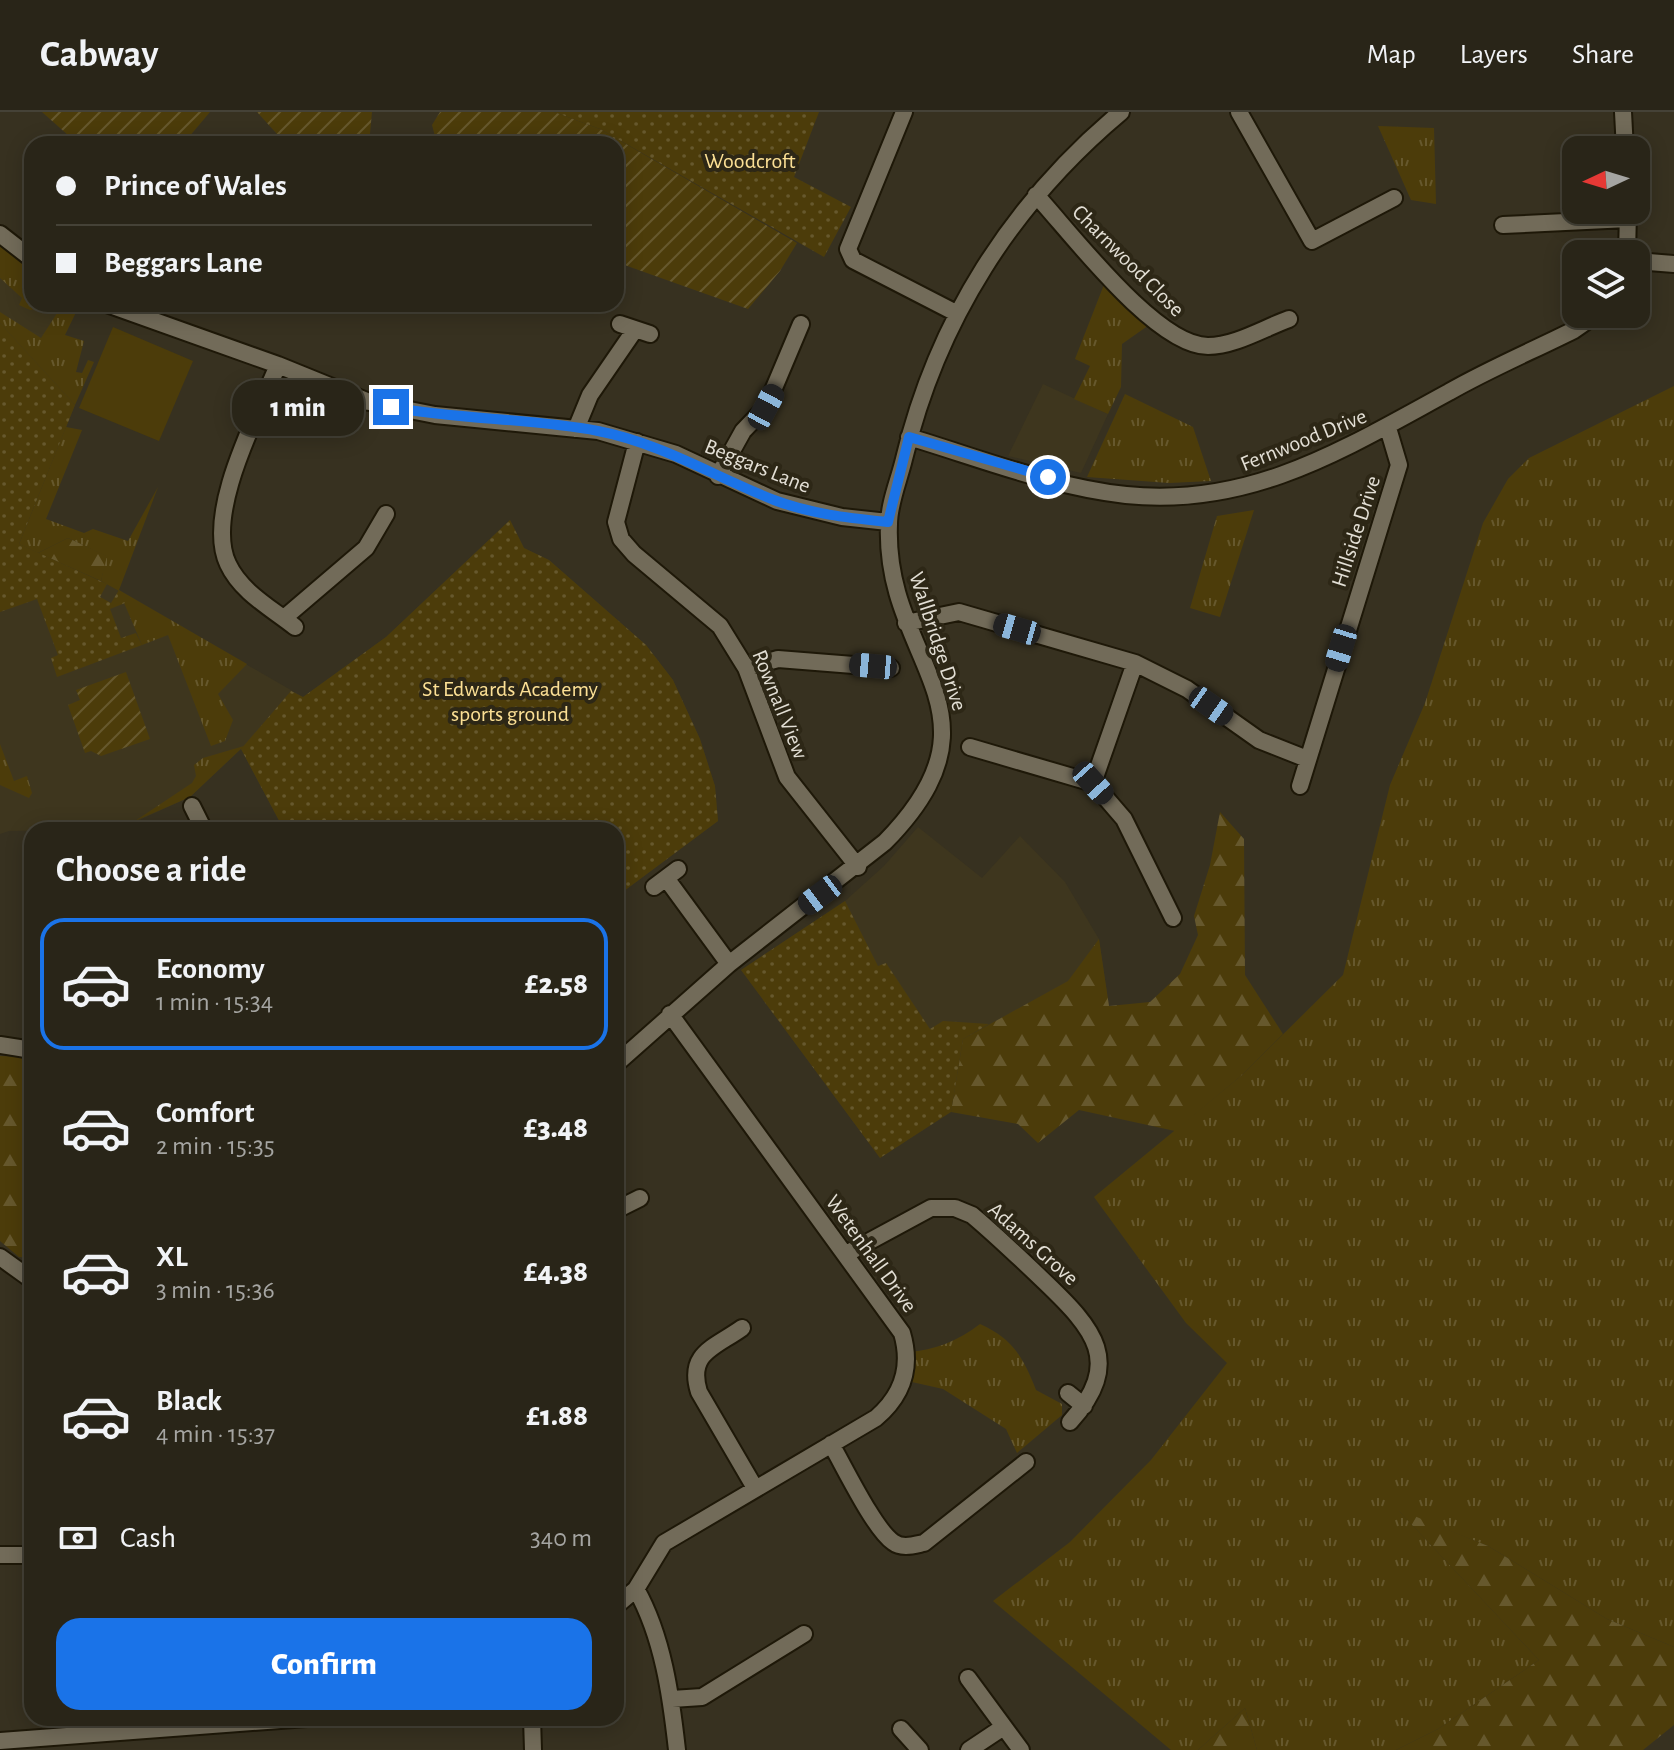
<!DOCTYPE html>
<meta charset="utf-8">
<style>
body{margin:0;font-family:"Alegreya Sans",sans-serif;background:#353125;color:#f1f3f6;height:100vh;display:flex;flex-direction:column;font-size:30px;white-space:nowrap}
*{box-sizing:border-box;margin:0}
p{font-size:26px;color:#a5a5a2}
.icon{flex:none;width:44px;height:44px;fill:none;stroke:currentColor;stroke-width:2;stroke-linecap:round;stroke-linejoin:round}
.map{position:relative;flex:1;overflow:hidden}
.drawer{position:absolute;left:24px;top:710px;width:600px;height:904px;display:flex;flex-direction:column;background:#292518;border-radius:24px;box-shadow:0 4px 20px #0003,0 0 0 2px #454237}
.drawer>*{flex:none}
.guide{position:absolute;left:24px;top:24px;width:600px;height:176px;border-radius:24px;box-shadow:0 4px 20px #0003,0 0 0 2px #454237;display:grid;align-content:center;height:176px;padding:0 32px;background:#292518}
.needle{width:52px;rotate:266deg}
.controls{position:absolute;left:1562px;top:24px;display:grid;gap:16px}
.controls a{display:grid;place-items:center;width:88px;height:88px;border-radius:16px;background:#292518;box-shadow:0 4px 20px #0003,0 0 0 2px #454237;font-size:40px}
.end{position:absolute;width:36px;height:36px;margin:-18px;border:10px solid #1a73e8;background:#fff;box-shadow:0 0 0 4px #fff}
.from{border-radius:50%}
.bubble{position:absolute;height:56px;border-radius:24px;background:#292518;box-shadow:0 4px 20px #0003,0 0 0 2px #454237;font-size:26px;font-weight:800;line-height:56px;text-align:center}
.car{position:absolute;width:24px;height:48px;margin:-24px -12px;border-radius:10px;box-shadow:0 0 6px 2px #0007;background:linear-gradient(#222 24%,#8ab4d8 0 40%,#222 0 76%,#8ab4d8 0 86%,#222 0)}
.guide b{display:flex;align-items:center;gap:28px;height:76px;font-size:30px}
.guide b+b{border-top:2px solid #454237}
.guide i{width:20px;height:20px;background:#f1f3f6}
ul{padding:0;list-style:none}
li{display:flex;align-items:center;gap:24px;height:132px;margin:0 16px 12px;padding:0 16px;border:4px solid transparent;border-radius:24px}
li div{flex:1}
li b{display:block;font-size:30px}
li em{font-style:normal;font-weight:800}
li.active{border-color:#1a73e8}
li>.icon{width:72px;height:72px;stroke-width:1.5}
h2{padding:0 32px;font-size:36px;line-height:96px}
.pay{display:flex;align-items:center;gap:20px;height:88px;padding:0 32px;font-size:30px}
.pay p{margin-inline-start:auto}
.primary-button{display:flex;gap:16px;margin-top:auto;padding:16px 32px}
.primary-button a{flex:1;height:92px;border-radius:24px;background:#1a73e8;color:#fff;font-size:32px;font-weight:800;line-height:92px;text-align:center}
header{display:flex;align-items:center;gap:48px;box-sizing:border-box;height:112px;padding:0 40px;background:#292518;border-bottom:2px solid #454237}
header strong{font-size:38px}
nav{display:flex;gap:44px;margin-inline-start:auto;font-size:28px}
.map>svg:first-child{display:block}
</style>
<header>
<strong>Cabway</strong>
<nav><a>Map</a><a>Layers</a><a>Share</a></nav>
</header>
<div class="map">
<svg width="1674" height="1638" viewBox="0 0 1674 1638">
<defs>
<pattern id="grass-tufts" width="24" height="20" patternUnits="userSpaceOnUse" patternTransform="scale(2)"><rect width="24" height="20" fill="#4c3c0a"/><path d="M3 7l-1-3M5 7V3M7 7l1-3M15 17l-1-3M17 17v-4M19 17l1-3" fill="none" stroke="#66582d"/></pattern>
<pattern id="forest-firs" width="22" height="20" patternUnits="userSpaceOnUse" patternTransform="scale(2)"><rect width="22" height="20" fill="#4c3c0a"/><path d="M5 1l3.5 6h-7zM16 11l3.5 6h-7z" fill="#66582d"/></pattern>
<pattern id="park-dots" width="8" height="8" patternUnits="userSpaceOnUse" patternTransform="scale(2)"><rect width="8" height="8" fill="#4c3c0a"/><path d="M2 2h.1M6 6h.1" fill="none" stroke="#66582d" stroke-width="1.8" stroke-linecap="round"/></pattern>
<pattern id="garden-furrows" width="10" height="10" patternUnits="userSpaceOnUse" patternTransform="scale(2)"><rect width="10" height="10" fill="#4c3c0a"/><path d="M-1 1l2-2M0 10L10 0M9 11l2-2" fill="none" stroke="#66582d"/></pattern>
</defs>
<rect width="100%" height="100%" fill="#373120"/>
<path fill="#3e361e" d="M0,133l32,26v33h31l-16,67 28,34 -56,139 88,40 196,113 83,-60 124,-117 14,28 25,12 97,85 27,35 27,59 15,47 3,35 -102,76v-67h-332l-43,-81 -51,48 -57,26 -44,7 -80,1 -9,3z
M1043,272l65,30 -27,59 -73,-17z
M918,715l64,51 38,-42 45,46 34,57 10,67 -229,152 -139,-188 104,-69 39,-35z"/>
<path fill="url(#grass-tufts)" d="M1378,14l56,2 2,76 -25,-4z
M0,133l32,26v33h11l-2,4 -11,2 -11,-5 3,-7 -22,-20z
M1105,170l44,43 -27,19 -1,43 -13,27 -34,-15 16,-33 -15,-7z
M63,192h17l-15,31 19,6 -8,31 6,1 6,-13 6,2 -19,43 -75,-82v-11l41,26z
M1674,274v1261l-67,-28 -119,-73 -89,-35 140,149 -101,69 -42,21h-139l-12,-42 -47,42h-27l-178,-149 77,-59 81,-82 76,-97 -41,-40 -92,-126 148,-122 101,-100 47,-190 35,-82 58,-180 25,-44 21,-21z
M1125,282l68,33 18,54 -42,2 -82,-6z
M66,315l16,3 -36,89 38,14 9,-4 35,12 30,-54 -39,103 128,74 -29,30 15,26 -8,21 -14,5 -43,-111 -26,10 -23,-54 -18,-10 5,-25 -38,-18 -30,15 -19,-9z
M1254,398l-34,107 -30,-9 27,-92z
M0,632l14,37 13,-5 5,17 -3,5 -29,-13z
M244,634l-54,51 -55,24 57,-38 4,-7 -2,-11 9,-7z
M980,1212c32,14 44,34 56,66l26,14v11l-45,38 -11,-24 -63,-40 -40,-9 5,-28c27,-2 50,-11 72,-28z"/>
<path fill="url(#forest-firs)" d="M68,426l39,18 -6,25 -63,-28z
M1220,700l24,27 1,136 38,59 -41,41 -67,56 -96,-21 -41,33 -20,-19 -67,-12 12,-73 105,-58 31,-42 10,67 41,-4 30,-28 18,-39 -4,-19 16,-51z
M0,944l32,1v201l-13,-1 -19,-16z
M1397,1397l91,37 119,73 67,28v78l-31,25h-247l42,-21 101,-69z
M1245,1596l12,42h-59z"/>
<path fill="url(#park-dots)" d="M554,0h265l-25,65 57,30 -27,50 -224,-128z
M0,211l75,82 -56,139 88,40 -7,13 11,6 8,-13 6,13 -15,6 11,29 15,-5 6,12 -85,32 -6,-19 7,-3 -21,-56 -37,13z
M510,408l14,28 25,12 97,85 27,35 27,59 15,47 3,35 -102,76v-67h-332l-43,-81 50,-58 12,6 83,-60z
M845,789l33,65 8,-3 44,66 13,-8 46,3 -26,15 -12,73 -71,46 -139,-188z"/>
<path fill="url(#garden-furrows)" d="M42,0h168l-27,32h-105z
M257,0h115l-3,32h-83z
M440,0h114l46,17 197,114 -17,28 -32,38 -132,-47v-118h-179l-5,-19z
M126,560l24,67 -49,17 -10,-5 -6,2 -17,-48 12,-5 -4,-10z"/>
<path fill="#4c3c0a" d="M113,215l80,34 -34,80 -80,-33z"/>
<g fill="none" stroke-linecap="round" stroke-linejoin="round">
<defs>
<path id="minor" d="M904,0l-56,137 5,11 103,53
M1239,0l73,129 82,-43
M1623,0l2,38
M1036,83c35,38 120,151 172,151 27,0 56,-18 81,-27
M1503,113l125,-6
M0,122l32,25
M1627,142l1,-42
M1636,149l38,3
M107,192l171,61 91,37 66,13 163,16 78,23 101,47 65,16 46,5
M620,212l30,10
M278,253c-20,49 -74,148 -50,199 13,28 43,44 67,63
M576,317l14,-34 44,-64
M909,325c70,21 143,50 217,58 125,13 218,-46 323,-103 40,-23 83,-41 125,-62l23,-16
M637,330l-21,80 5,17 13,15 86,72 26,42 41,109 71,90
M718,364l25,-45 23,-24 35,-83
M284,506l82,-70 20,-34
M906,511l53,-11 176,51 52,26 72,51 48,19
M746,556l32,-9 113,9
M970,635l123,36 31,36 49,99
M1093,671l42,-120
M1300,674l99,-321 -11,-37
M192,694l12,24
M666,766l63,86
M654,775l24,-18
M0,933l32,5
M616,952l113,-100 156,-122c129,-131 -2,-180 4,-318 0,-21 10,-44 15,-65 33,-138 108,-256 217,-347
M616,1098l24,-12
M846,1142l85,-46h24l17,7c25,21 49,44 73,67 49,47 79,80 25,140
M0,1145l32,23
M742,1216c-28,20 -55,25 -43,64l56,96
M1068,1281l16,13
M831,1332c13,22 43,85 62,98 9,7 21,3 31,1l102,-81
M0,1443h32
M636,1477c27,48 35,107 41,161
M616,1494l20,-17 28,-46 212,-125c27,-23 36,-51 26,-85l-232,-319
M968,1566l53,72
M672,1587l30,-2 102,-63
M532,1606l1,32
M901,1617l19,21
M0,1629l307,-23
M969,1638l33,-22"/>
</defs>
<use href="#minor" stroke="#1e1808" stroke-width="20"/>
<use href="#minor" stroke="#726b59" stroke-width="16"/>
</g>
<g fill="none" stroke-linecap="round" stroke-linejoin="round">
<path stroke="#1a73e8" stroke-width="10" d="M391,295c69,13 139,11 207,24 63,12 117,46 176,69 36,14 76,18 114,22l21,-85 139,40"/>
</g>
<g text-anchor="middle" stroke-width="8" stroke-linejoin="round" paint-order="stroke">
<g font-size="22" fill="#fce095" stroke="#2d2716">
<text x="750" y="56">Woodcroft</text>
<text x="510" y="584">St Edwards Academy<tspan x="510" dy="25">sports ground</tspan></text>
</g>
<g font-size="22" fill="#e3dfd5" stroke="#2d2716">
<text transform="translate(1129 148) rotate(45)" y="8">Charnwood Close</text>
<text transform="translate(1303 327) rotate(-22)" y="8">Fernwood Drive</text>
<text transform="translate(758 353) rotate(22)" y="8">Beggars Lane</text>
<text transform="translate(1355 419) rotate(-72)" y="8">Hillside Drive</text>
<text transform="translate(939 529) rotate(72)" y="8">Wallbridge Drive</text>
<text transform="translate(781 592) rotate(68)" y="8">Rownall View</text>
<text transform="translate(1034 1131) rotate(42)" y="8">Adams Grove</text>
<text transform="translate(872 1141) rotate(54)" y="8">Wetenhall Drive</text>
</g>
</g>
</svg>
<div class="controls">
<a><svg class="needle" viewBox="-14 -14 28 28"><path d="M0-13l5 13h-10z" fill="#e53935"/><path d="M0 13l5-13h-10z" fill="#a5a5a2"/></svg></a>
<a><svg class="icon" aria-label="layers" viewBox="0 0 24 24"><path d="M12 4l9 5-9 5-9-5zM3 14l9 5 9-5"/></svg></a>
</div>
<i class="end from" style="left:1048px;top:365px"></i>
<i class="end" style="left:391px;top:295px"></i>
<div class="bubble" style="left:232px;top:268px;width:132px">1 min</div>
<i class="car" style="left:766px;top:295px;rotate:28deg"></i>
<i class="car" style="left:1017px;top:517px;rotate:286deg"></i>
<i class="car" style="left:1341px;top:536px;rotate:197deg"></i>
<i class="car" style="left:873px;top:554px;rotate:275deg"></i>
<i class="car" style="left:1211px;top:594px;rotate:125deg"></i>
<i class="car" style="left:1093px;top:671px;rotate:138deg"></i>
<i class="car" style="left:820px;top:783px;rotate:233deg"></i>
<div class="guide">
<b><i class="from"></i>Prince of Wales</b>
<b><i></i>Beggars Lane</b>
</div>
<section class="drawer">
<h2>Choose a ride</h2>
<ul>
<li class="active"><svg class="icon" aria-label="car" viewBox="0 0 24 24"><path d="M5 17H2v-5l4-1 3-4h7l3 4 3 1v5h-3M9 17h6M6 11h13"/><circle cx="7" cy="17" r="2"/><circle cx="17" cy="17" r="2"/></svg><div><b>Economy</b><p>1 min · 15:34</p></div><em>£2.58</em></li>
<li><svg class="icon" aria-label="car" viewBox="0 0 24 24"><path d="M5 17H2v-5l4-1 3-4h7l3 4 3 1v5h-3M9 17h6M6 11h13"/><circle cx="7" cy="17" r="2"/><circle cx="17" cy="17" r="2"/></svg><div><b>Comfort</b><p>2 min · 15:35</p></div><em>£3.48</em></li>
<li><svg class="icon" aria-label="car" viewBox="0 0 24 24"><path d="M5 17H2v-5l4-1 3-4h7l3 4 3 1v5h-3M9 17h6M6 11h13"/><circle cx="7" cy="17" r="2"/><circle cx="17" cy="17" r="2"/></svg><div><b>XL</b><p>3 min · 15:36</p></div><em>£4.38</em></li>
<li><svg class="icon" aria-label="car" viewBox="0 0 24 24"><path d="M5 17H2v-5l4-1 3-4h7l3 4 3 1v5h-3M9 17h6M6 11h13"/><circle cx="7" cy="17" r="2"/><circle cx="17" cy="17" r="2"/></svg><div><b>Black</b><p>4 min · 15:37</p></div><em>£1.88</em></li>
</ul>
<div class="pay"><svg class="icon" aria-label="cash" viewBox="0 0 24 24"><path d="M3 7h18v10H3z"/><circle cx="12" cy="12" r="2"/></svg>Cash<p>340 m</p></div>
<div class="primary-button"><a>Confirm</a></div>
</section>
</div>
